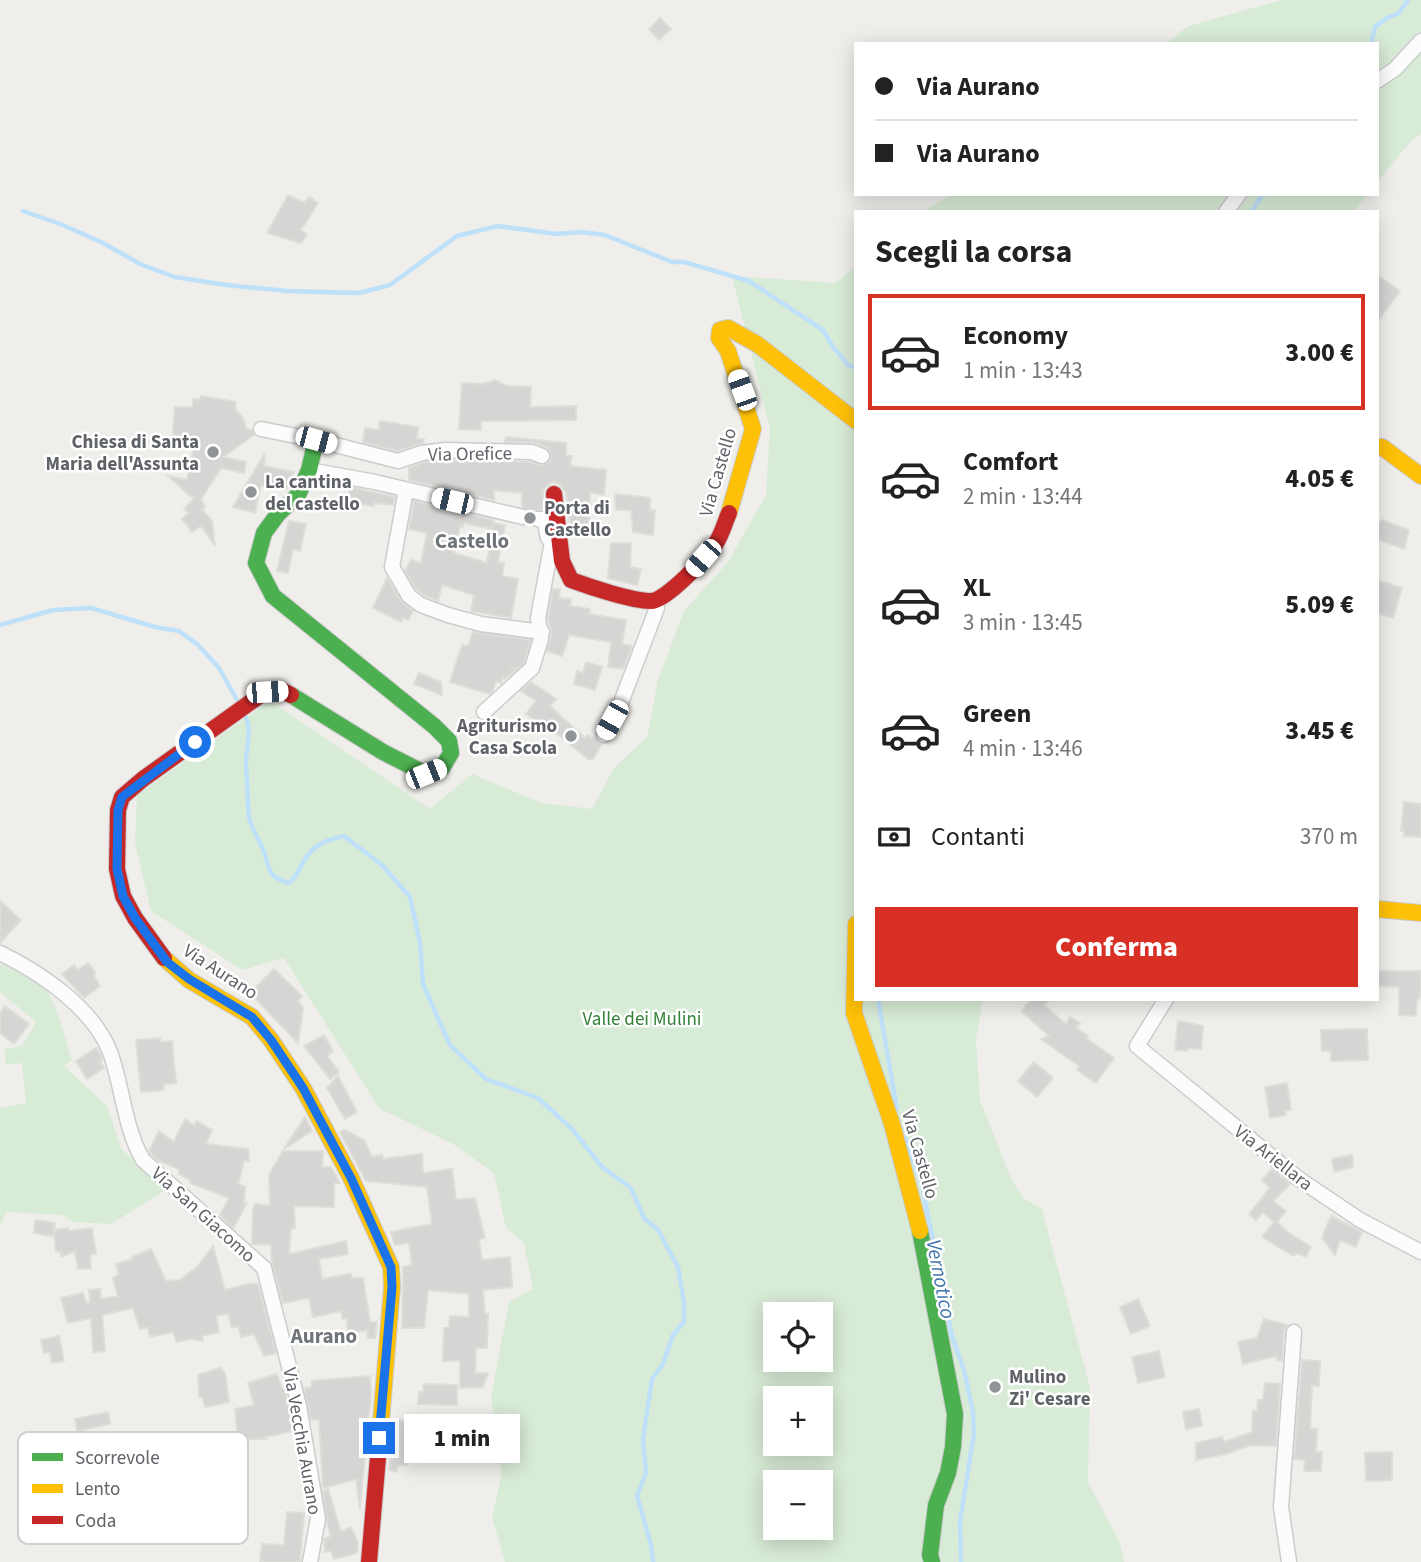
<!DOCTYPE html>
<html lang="it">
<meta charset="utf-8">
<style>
body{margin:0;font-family:"Source Sans 3",sans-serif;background:#f6f6f6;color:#222;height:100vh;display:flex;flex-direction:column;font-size:26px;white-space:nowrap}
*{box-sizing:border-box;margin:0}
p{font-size:23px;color:#767676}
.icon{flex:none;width:38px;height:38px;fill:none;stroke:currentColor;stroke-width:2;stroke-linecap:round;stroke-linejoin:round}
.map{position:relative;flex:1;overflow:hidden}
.side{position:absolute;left:854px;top:210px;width:525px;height:791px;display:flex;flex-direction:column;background:#fff;border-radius:0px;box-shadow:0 4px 18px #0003}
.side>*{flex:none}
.top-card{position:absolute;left:854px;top:42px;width:525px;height:154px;border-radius:0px;box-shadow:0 4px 18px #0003;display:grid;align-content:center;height:154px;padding:0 21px;background:#fff}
.tools{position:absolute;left:763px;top:1302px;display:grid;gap:14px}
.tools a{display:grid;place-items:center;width:70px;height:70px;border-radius:0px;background:#fff;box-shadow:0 4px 18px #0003;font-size:35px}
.end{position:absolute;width:32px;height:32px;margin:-16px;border:9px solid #1a73e8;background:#fff;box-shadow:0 0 0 4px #fff}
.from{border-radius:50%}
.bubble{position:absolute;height:49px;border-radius:0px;background:#fff;box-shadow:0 4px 18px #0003;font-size:23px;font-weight:800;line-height:49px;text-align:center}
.car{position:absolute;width:21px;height:42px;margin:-21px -10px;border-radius:9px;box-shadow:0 0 5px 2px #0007;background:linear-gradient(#fff 24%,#345 0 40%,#fff 0 76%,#345 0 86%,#fff 0)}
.top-card b{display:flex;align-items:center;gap:24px;height:66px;font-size:26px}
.top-card b+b{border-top:2px solid #e0e0e0}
.top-card i{width:18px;height:18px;background:#222}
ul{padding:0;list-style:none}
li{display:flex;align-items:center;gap:21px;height:116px;margin:0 14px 10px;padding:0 7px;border:4px solid transparent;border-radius:0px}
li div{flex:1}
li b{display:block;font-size:26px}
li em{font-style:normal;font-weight:800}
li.on{border-color:#d93025}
li>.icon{width:63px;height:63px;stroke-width:1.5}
h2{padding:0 21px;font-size:32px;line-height:84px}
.pay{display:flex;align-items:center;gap:18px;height:77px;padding:0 21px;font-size:26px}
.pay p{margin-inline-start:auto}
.button{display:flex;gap:14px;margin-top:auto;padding:14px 21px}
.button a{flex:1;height:80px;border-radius:0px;background:#d93025;color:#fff;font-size:28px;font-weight:800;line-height:80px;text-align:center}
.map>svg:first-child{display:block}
</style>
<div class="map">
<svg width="1421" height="1562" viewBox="0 0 1421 1562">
<rect width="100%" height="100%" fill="#efeeea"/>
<path fill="#d8ebd6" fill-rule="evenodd" d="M1282,0h139v134l-10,7 -34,41v-138h-211l22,-18z
M953,194h415l-15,18h-432z
M856,266v733h127l-7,41 4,60 29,74 14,24 19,11 48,179 -2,94 32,61 4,19h-619l-13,-45 10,-44 -11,-76 18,-95 24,-13 -9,-46 -18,-15 -12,-55 -41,-29 -74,-36 -95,-150 -42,12 -91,-59 -16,-68 2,-48 133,-94 160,108 42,-35 70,29 50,6 22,-41 33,-31 11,-57 26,-69 44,-49 38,-67 4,-66 -38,-153 103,7zM775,1314h46v46h-46zM775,1398h46v46h-46zM775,1482h46v46h-46z
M0,964c16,7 36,14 47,28 11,14 19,51 25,68l-8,6 43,40 14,42 43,43 -53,33 -38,-2 -10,-7 -57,-3 -6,14v-118l26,-5 -4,-40 -16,2 -1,-16 17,-3 14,-24 -36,-30z"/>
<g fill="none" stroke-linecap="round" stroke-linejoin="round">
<path stroke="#bfe0f9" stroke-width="4.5" d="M1371,44l4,-17 12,-9 12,-5 9,-13
M23,211l40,14 40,18 39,22 33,12 51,8 61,6 72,2 31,-8 67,-49 41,-10 59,8 23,-2 25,3 67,27h12l65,19 74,49 10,17 15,18 8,3
M1251,212l12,-18
M0,625l53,-15 38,-2 64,19 24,4 19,14 21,23 21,37
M244,713c10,19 1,34 2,54 2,16 1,33 3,49 2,13 11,24 15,36 7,19 2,24 25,31 7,-5 9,-11 13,-19 10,-18 22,-24 42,-28l38,29 28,32 10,46 3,41 27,61 36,34 52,19 34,31 30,38 29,21 13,30 14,12 20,37 6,36v19l-11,13 -10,29 -11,15 -9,60 3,34 -9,23 14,49 2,17
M878,999l19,110
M905,1137l17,48 30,151 12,34 9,42 1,22 -14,87 1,41"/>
</g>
<path fill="#d6d5d3" stroke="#deddd9" stroke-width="2" d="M660,18l11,11 -12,11 -10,-11z
M288,195l16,8 5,-6 9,6 -17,27 6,5 -6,8 -34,-10z
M1377,275l23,16 -23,31z
M495,380l12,6 24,1 -1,20 46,-1v14l-95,1v9l-22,-1 3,-46 22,1z
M201,396l35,6 -1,6 7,9 5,12 5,1 2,5 -31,22 23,5 -2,11 -23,-5 -20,31 4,8 -3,2 10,12 3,25 -14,-20 -9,6 -10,-13 7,-6 -5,-4 11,-12 -5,-1 -22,-20 19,4 7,-33 -22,-3 3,-37h17l2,-8 6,1z
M380,421l38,6 -1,12h7l-1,4 -25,8 -35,-9 2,-14 14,2z
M506,437l60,6v13h6l-2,10 36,4 -2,25 -14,-3 -1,41 -18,-1 -5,-40 -8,-9 -6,-1 -9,7v20l-12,3 -9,-5v-14l-28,-3v10l-85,-20v-12l15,-6 22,-2 84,2 13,4 8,-6v-6l-5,-7 -13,-5h-28z
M265,453l-1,13 30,6 -6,16 -3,2 -24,-5 -6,28 -22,-6z
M350,487l45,10 -2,8 -19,-2v3l-27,-4z
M615,494l35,4v13l5,-1 -2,25 -20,-3 -2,-22h-15z
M414,501l79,19 -1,9 -28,-6 -1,4 -3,-1 -6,27 33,10 7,-40 11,2 -7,37 6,1 -2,13 16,3 -7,39 -40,-7 3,-16 -32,-10 -4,16 -12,-5 -10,-7 -11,-18 6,-11 10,3 6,-30 -18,-4z
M1382,520l27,10 -5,19 -27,-10v-12z
M289,521l17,3 -6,27 -7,-2 -5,24 -11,-2z
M611,543h20l-1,24 11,2 -4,16 -29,-7z
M387,578l14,23 12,10 -5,9 -5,-2 -2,4 -28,-14z
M1377,580l25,8 -9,30 -16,-5z
M553,589h7l-1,9 12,1 -1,7 20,3 -1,5 37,6 -4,24 10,2 -9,23 -15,-2 3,-25 -42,-7 -7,21 -15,-5 5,-18 -4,-15z
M473,632l58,8 -7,23 -7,6 -7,-2 5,3 -10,9 -3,-2 -1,6 -5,-2 -3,9 -3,4 -40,-12 12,-37 6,1z
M586,662l16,5 -7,23 -21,-6 3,-13 6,2z
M419,673l22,9 1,13 -28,-11z
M531,682l25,17 -6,7 35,32 3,-3 3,3 4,-1 7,7 -9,15h-5l-48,-39 -1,3 -13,-9 10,-13 -15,-10z
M1404,802l17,2v33l-17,-1v-5h-3z
M0,901l21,19 -21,23z
M88,963l8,10 -3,2 7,11 -16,12 -22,-24 12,-9 4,5z
M274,969l28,27 -4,5 5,7 -5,35 -48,-50z
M1377,971h44v19l-2,10h-2l-1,16 -17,-1v-28l-22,-1z
M1032,999h18l-6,6 22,19 4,-7 10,6 -3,5 11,8 -2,2 28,20 -18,25 -19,-13 2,-4 -38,-27 8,-3 -28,-25z
M5,1006l24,18 -15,20 -14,-11v-20z
M1178,1021l25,5 -2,23 -13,-1 -1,3 -12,-1z
M1367,1029l1,31 -37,1v-10h-9l-1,-21z
M324,1035l9,16 -6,5 12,16 -9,7 -26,-33z
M160,1038v4l12,-1 4,42 -13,1 1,6 -23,2 -5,-52z
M96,1048l5,8 1,4 -2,2 4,6 -17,11 -11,-18z
M1034,1062l19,16 -16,19 -19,-16z
M338,1076l19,36 -12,7 -18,-31z
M1287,1083l4,27 -6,1 1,4 -16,3 -5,-31z
M305,1117l7,14 -28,18z
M185,1119l9,6 3,-4 15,9 -6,14 42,5 1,12h-5l-6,23 7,3 -1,16h3l-14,25 -13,-13 9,-17 -39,-15 1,-3 -12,-6v-5l-22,-9 -8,-9 10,-20 15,11z
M345,1130l19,10 8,17 10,-2 1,4 39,-5 1,19 29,-4 4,31 19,-2 10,40 -6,1 3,21 28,-3 2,30 -29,3 2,24h3l-1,34h-11l-1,25h13l-5,14 -23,1v-27h-17l1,-33h5l1,-12 19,1v-23l-41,-4 -4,38h-22l1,-61 9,-2 -3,-22 -14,2 -4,-13 41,-8 -5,-37 -61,-6 -26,-49z
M283,1151h40l-1,16h9l9,16h-6v24l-40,-1 1,22h-4l-2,26 57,-13 2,13 -29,5 3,20 29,-5 1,4h11l7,44h7l-2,16h-8l1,-8 -20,3 -1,-15 -4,1 -2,-8 -28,6 -4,-19 -26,5 -11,-40 -1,-18 -19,-1 1,-34 2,-6 15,2 -1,-31z
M1352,1155l1,12 -19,5 -2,-13z
M1272,1169l18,15 -17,17 13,10 -9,11 9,9 25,16 -5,10 -10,-4 -2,3 -32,-19 12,-15 -11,-10 -7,8 -7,-6 21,-26 -8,-8z
M1331,1216l31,16 -6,15 -16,-7 -5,15 -13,-17z
M35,1220l20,3 -2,13 -19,-3z
M68,1228l1,3 23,-3 4,26h-6l1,14 -13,1 -3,-18 -14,6v-5h-5l-2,-22z
M213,1246l12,44 24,-6h9l18,69 -12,3 -10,-22 -13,3 -3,-11 -6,2 -4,-14 -12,2 3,16 -17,4 1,5 -12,-2 -14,3 -4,-10 -23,5 -2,-10 -8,2 -7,-21 -31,7 3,36 -12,1 -2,-34 -23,5 -7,-25 22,-5 3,10 4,-1 -1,-12 11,-1 1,10 17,-3 -5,-18 6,-4 -3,-10 17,-5 -1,-2 19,-8 15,32 14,-1 18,-14z
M1138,1299l12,27 -19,8 -11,-27z
M1264,1319l23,6 -3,6 -2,30 -5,-1 -1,-4 -33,8 -5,-22 19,-4z
M59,1336l5,25 -12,2 -2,-11 -6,1 -3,-13z
M1159,1351l6,26 -27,6 -6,-26z
M1302,1360l18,1 -1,25 -7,-1 -2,44h7l-1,23h6l-1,19h-17l1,-11 -11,-1z
M220,1368l5,5 4,29 -24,5 -3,-10h-3l-1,-22z
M277,1374l5,15h3l8,42 -28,6 1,2h-28l-3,-30 19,-4 -6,-22z
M370,1376l1,19 -11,114 -4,-30 -33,9 -4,-69 -8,1 -7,-32 8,-1v-6z
M1265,1383l15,1 -4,62 -25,-1 -25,9 -30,6v-17l26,-6 2,5 28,-10 1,-21h4l1,-11h5z
M424,1384l33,1v20l-39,-1 1,-12h4z
M1199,1409l3,17 -16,3 -3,-17z
M108,1412l2,12 -33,7 -2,-12z
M393,1420h14v26h13l-1,11 -12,1v7l-9,1 -2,6 -7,-2 2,-26 4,-1z
M1392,1452v28l-26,1 -1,-28z
M328,1489l13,43 10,-5 7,16 -1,10 -23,6 -3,-8 -6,1 -1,-13 8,-4 -1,1 -4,-13 -4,-32z
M287,1512l17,1 -4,49h-40l2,-18 22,1z"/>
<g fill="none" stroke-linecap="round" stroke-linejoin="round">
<defs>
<path id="street" d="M1377,81l18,-12 26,-28
M1226,212l13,-18
M261,429l55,11 82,21 24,-8 23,-3 87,2 10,4
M309,470l66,12 148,35
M406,490l-14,77 17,29 12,9 27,10 33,9 61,8
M537,519h7l4,19 8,8
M484,712l48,-44 9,-29 -3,-21 14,-76
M604,735l16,-30 37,-97 -4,-7
M0,953c41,20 93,55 110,99 13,36 14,75 33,108l121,108 35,138 19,113 -8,43
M1166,999l-29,47 162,133 61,41 61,32
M1289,1562l-8,-55 13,-175"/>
<path id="fast" d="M291,695l92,57 43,22 16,-6 9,-15 -2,-12 -15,-15 -161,-130 -17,-33 8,-30 14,-19 20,-19 11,-25 7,-30
M920,1231l35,183 -2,33 -5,26 -12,32 -6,50 2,7"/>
<path id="slow" d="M1377,447h5l39,29
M729,513l24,-84 -25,-78 -9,-13 1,-8 8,-2 29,16 99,77
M1377,909l44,4
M856,924l-2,89 38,111 28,107
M164,958l25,22 63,37 19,23 32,48 48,90 40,89 1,20 -12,147"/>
<path id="jam" d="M554,494l8,67 9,19c19,7 61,21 80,21 15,0 57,-45 65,-58 6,-9 9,-21 13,-30
M164,958l-29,-40 -12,-22 -6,-27 1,-59 4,-13 21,-18 119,-85 21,-3 8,4
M369,1562l11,-128"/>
</defs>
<use href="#street" stroke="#cbcccc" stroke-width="17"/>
<use href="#fast" stroke="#cacacb" stroke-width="18"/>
<use href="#slow" stroke="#cacacb" stroke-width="18"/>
<use href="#jam" stroke="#cacacb" stroke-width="18"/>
<use href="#street" stroke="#fdfcfc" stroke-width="14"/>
<use href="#fast" stroke="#4caf50" stroke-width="16"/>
<use href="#slow" stroke="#ffc107" stroke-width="16"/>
<use href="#jam" stroke="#c62828" stroke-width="16"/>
</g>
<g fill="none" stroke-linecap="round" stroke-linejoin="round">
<path stroke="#1a73e8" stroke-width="9" d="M195,742l-73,55 -4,13 -1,59 6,27 12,22 32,44 22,17 63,38 19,23 32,48 48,90 40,89 1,20 -13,151"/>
</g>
<g fill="#919496" stroke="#fff" stroke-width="2.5">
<circle cx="213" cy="452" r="7"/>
<circle cx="251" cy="492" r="7"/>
<circle cx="530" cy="518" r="7"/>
<circle cx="571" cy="736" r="7"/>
<circle cx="995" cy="1387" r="7"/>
</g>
<g text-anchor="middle" stroke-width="5" stroke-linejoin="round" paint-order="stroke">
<g font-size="19" font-weight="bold" fill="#5f6368" stroke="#fff" text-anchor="start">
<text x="199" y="448" text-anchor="end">Chiesa di Santa<tspan x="199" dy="22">Maria dell'Assunta</tspan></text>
<text x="265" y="488">La cantina<tspan x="265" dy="22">del castello</tspan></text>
<text x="544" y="514">Porta di<tspan x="544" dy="22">Castello</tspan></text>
<text x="557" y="732" text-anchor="end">Agriturismo<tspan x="557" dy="22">Casa Scola</tspan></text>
<text x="1009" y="1383">Mulino<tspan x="1009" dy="22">Zi' Cesare</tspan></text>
</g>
<g font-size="19" fill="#5f6368" stroke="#fff">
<text transform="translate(470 453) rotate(-1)" y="7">Via Orefice</text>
<text transform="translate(717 472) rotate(-74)" y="7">Via Castello</text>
<text transform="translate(221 971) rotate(33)" y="7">Via Aurano</text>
<text transform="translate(921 1154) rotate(74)" y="7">Via Castello</text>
<text transform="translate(1274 1157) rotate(38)" y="7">Via Ariellara</text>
<text transform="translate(204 1214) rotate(42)" y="7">Via San Giacomo</text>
<text transform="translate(303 1441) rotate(80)" y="7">Via Vecchia Aurano</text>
</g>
<g font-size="19" fill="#348238" stroke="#fff">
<text x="642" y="1025">Valle dei Mulini</text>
</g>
<g font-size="21" font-weight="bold" fill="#70757a" stroke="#fff">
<text x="472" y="548">Castello</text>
<text x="324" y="1343">Aurano</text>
</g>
<g font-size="21" font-style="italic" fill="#4174aa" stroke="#fff">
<text transform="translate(941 1279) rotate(79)" y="7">Vernotico</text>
</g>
</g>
<rect x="18" y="1432" width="230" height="112" rx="10" fill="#fff" stroke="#cfd0d2" stroke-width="2"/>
<rect x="32" y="1453" width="31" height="8" fill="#4caf50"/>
<rect x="32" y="1484" width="31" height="9" fill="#ffc107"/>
<rect x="32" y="1516" width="31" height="8" fill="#c62828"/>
<g font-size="19" fill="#5f6368">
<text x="75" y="1464">Scorrevole</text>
<text x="75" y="1495">Lento</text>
<text x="75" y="1527">Coda</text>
</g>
</svg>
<div class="tools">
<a><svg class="icon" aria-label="locate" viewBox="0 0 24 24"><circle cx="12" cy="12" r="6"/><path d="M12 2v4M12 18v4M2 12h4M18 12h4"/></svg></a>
<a>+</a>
<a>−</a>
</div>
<i class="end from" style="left:195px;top:742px"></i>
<i class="end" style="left:379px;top:1438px"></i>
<div class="bubble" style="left:404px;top:1414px;width:116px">1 min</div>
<i class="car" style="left:742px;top:390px;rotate:340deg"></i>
<i class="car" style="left:316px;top:440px;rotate:105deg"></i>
<i class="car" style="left:452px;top:501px;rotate:283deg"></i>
<i class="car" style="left:703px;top:558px;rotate:221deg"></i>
<i class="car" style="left:267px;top:692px;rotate:86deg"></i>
<i class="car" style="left:612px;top:720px;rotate:209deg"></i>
<i class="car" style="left:426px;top:774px;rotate:68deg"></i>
<div class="top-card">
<b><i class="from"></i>Via Aurano</b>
<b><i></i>Via Aurano</b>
</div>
<section class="side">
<h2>Scegli la corsa</h2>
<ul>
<li class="on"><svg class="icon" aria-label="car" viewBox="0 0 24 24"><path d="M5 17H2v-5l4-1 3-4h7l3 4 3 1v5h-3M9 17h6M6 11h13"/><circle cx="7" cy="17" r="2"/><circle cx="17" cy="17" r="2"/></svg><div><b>Economy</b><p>1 min · 13:43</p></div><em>3.00 €</em></li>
<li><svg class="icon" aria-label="car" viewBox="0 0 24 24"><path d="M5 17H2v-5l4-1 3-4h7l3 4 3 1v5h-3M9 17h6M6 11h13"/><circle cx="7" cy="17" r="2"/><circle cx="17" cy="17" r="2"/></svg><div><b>Comfort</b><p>2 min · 13:44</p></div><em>4.05 €</em></li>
<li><svg class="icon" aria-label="car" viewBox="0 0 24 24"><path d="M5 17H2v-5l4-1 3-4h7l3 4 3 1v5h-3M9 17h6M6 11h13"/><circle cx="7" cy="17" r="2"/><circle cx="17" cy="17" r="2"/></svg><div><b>XL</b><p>3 min · 13:45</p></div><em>5.09 €</em></li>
<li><svg class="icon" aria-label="car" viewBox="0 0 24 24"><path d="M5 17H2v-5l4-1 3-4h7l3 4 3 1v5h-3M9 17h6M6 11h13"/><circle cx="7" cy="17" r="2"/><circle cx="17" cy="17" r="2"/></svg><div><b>Green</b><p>4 min · 13:46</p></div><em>3.45 €</em></li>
</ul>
<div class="pay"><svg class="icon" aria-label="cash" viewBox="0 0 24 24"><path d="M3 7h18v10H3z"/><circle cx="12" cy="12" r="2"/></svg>Contanti<p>370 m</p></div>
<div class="button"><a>Conferma</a></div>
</section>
</div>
